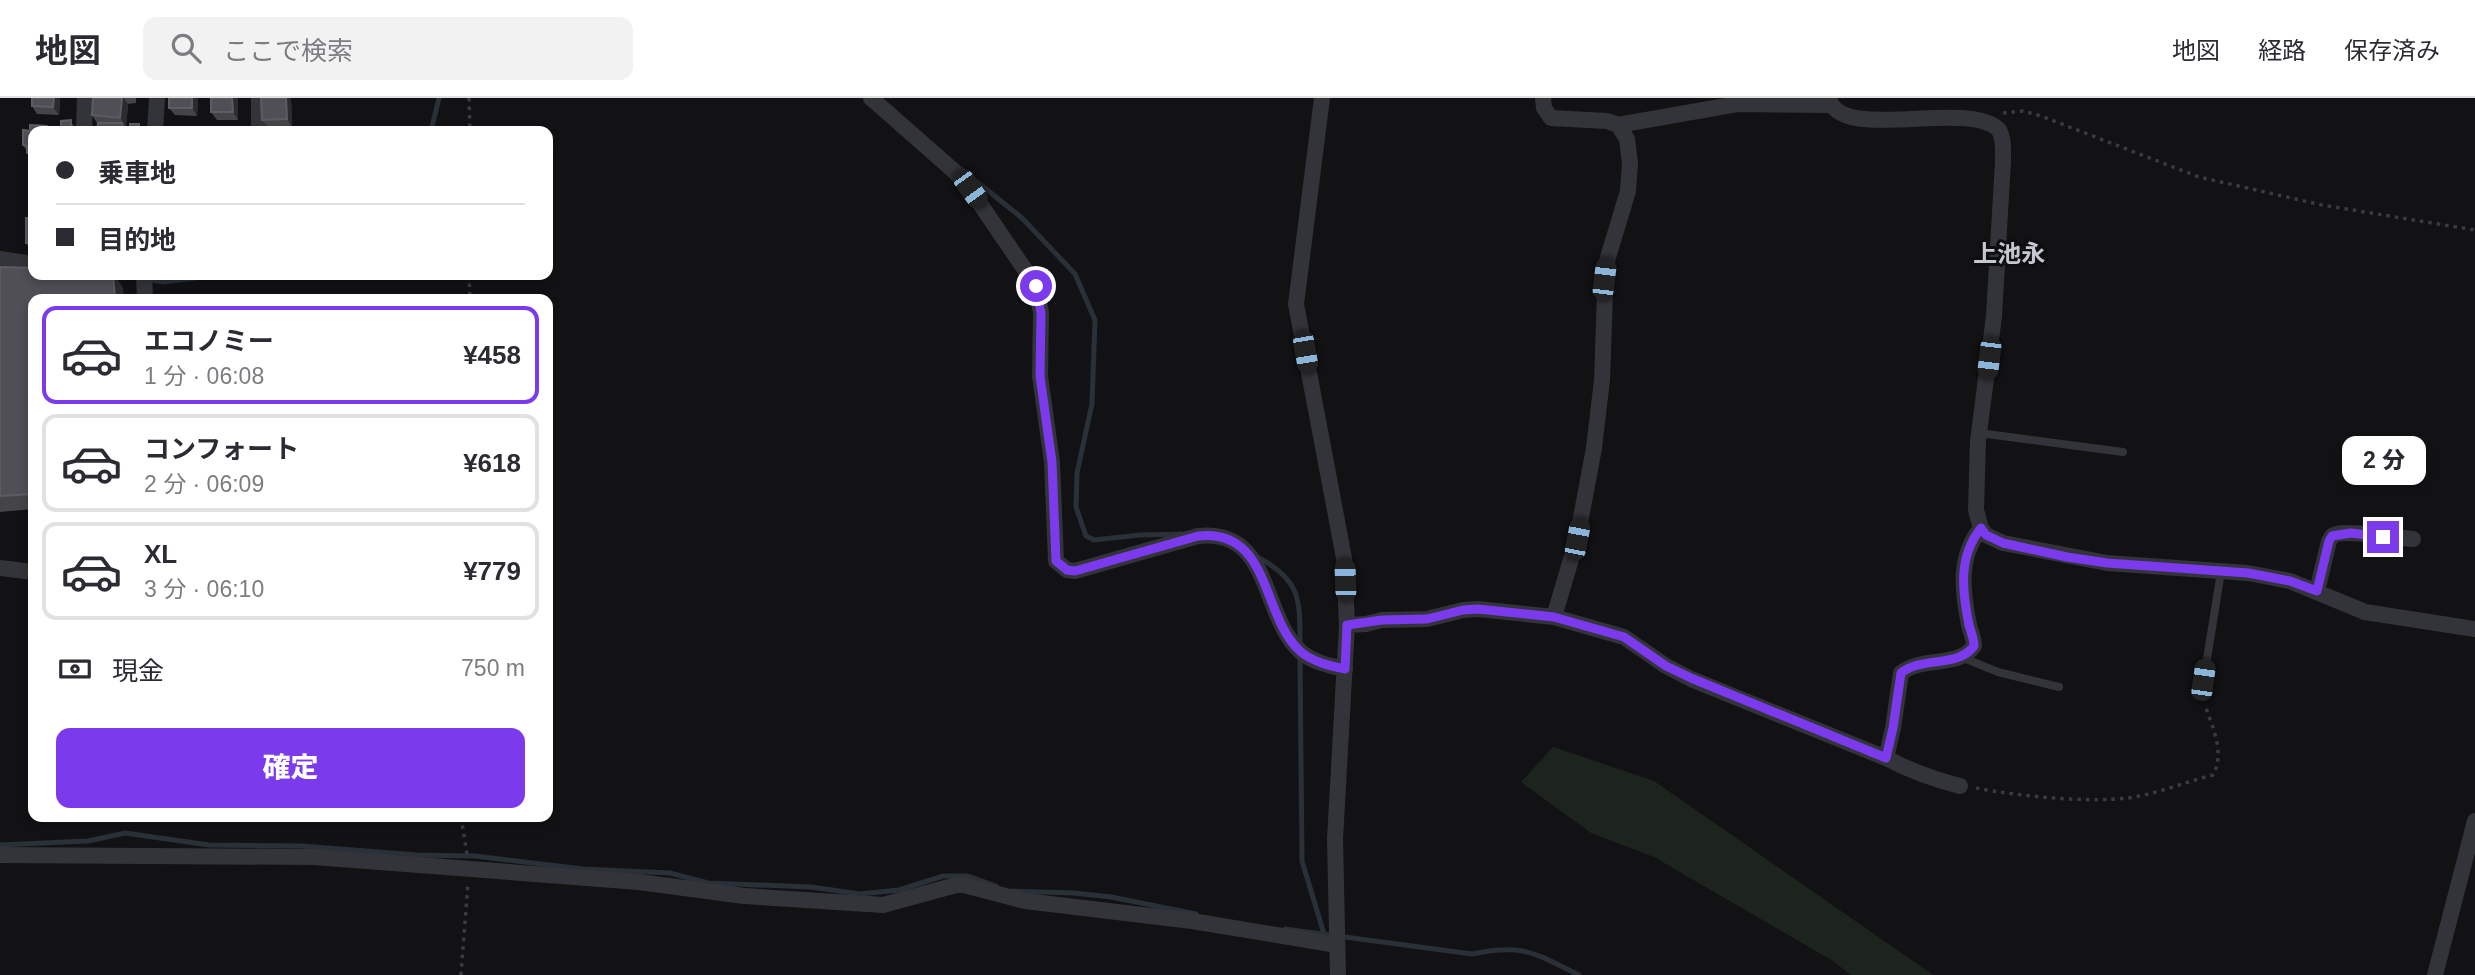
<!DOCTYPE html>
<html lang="ja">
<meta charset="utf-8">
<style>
body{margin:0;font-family:Arial,"Noto Sans JP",sans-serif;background:#f2f2f3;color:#2b2b33;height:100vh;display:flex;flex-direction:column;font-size:26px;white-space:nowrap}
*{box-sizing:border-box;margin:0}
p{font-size:23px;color:#7c7c81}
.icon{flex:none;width:38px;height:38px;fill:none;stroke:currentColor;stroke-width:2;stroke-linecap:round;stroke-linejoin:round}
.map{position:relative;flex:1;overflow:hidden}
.sheet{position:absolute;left:28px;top:196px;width:525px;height:528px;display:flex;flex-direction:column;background:#fff;border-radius:14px;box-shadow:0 4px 10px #0003}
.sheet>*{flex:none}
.hud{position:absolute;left:28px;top:28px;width:525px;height:154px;border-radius:14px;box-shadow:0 4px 10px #0003;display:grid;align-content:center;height:154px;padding:0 28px;background:#fff}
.end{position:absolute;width:32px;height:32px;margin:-16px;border:9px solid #7c3aed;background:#fff;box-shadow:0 0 0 4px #fff}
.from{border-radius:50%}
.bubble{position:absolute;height:49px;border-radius:14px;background:#fff;box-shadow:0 4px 10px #0003;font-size:23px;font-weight:800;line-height:49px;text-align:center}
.car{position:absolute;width:21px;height:42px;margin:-21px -10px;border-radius:9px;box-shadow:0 0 5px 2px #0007;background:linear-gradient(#222 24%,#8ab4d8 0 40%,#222 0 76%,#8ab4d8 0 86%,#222 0)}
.hud b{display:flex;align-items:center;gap:24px;height:66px;font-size:26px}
.hud b+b{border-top:2px solid #e1e1e2}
.hud i{width:18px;height:18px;background:#2b2b33}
ul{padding:12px 0 0;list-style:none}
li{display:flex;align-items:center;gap:21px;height:98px;margin:0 14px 10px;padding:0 14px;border:4px solid #e1e1e2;border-radius:14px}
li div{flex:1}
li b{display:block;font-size:26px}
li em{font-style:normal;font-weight:800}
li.on{border-color:#7c3aed}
li>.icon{width:63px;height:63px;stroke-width:1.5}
.pay{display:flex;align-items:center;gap:18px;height:77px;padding:0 28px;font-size:26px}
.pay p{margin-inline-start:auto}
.cta{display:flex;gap:14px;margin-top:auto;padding:14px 28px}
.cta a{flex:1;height:80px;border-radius:14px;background:#7c3aed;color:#fff;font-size:28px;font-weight:800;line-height:80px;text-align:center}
header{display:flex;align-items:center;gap:42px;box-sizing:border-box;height:98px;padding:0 35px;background:#fff;border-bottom:2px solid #e1e1e2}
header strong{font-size:33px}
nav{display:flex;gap:38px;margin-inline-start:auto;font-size:24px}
.search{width:490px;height:63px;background:#f2f2f3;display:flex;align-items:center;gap:18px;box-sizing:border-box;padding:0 24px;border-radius:14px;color:#7c7c81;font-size:26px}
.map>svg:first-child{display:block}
</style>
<header>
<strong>地図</strong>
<div class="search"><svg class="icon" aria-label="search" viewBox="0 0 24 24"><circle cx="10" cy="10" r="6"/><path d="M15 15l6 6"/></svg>ここで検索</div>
<nav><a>地図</a><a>経路</a><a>保存済み</a></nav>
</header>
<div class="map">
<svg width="2475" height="877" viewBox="0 0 2475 877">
<rect width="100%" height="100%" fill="#121214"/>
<path fill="#1d241e" d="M1553,649l101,34 279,194h-82l-18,-14 -179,-104 -63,-24 -70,-51z"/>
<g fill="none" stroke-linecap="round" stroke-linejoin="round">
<path stroke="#293038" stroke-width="5" d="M431,33l8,-33
M961,71l61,49 53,56 20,46 -3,84 -15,69 -1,34 10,29 8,4 46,-5 42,-1
M111,179l17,-2 35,7 56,-7
M1257,459c44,22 43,43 43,87
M1300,559l2,204 22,73
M0,747l88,-4 37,-8 84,12 93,1 115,9 58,1 108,13 87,4 38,10 103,4 49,7 39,-4 44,-14h25l28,10
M1012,793l62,2 37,4 85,17
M1285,831l187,25c51,-11 62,-1 107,21"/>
<path stroke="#393b40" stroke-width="3.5" stroke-dasharray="3.5 5" stroke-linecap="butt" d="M469,0l1,33
M2003,15l20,-2 18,5 158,61 123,28 153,25
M469,177l1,24
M1976,690c42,8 110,15 152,10 29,-4 57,-16 85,-23 12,-21 0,-47 -7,-67
M461,719l6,37
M461,877l7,-92"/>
<path stroke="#333439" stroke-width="8" d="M1979,335l144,19
M1961,559l37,15 61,15
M2201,598l20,-124"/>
<path stroke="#333439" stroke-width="16" d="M259,0v33
M871,0l83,73 16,18 66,97 5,27 -1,63 12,86 4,99 11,9 8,1 123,-35c74,-8 63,80 102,115 12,11 30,15 45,18
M1322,0l-26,206 48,254 3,67 -12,214 3,136
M1543,0l1,10 7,10 56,3 11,4 9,14 3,24 -2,28 -22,73 -4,116 -8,68 -17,91 -23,78
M1829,0c10,46 140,0 170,32 5,9 4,21 4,31l-9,155 -16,125 -2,69 5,18 5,7 17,8 104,20 141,10 42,8 75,31 110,17
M1618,27l119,-21 94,1
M84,33l1,-33
M155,33l2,-33
M0,161l33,5
M144,177l1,24
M0,470l33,4
M2317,493l12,-50c3,-4 2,-6 8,-7 12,-4 60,4 76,5
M1347,527l19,-1 16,-4 45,-1 36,-9 15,-1 76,8 70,20 42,29 25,13 195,79c24,13 47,21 74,28
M1886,660l7,-30 8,-55c21,-17 58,-5 73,-27 0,-7 -3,-14 -5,-21 -7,-35 -11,-68 12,-97
M0,757l314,2 325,25 105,14 139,9 77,-21 65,17 167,20 145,24
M2435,877l40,-154"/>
</g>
<path fill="#444449" d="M32,0h28l-1,17 -22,-1 -5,-8z
M93,0h43v5l-8,1 -2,22 -25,-3h-4l-5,-8z
M169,0h29l-1,18 -22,-1 -6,-7z
M238,0v22h-21l-6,-8z
M291,0l1,29h-24l-6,-7z
M73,26l1,7h-10l-3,-3z
M47,28l4,5h-18v30l-10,-16 7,-14z
M33,120v33h-2l-5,-8z
M0,169l33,8h81l9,13 -90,11v210l-33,3z"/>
<path fill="#2c2c2f" d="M54,0h6l-1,17 -6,-8z
M122,0h2l4,6 -2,22 -6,-8z
M192,0h6l-1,18 -5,-8z
M232,0h6v22l-5,-8z
M286,0h5l1,29 -5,-8z
M122,25l5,8h-5z
M113,177h1l9,13 1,11h-9z"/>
<path fill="#4f4f55" stroke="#5c5d64" stroke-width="2" d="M32,0h22l-1,9 -21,-1z
M93,0h29l-2,20 -28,-3z
M169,0h23v10h-23z
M211,0h21l1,14h-22z
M261,0h25l1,21 -25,1z
M71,22v7l-10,1v-7z
M98,25h24v8h-25z
M130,26h9v7h-9z
M30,27l17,1v5h-14v23l-6,-1v-7l-4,-1v-15l7,1z
M31,68h2v34h-2z
M26,120h7v25h-7z
M0,169l33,1v7h80l2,24h-82v195l-33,2z"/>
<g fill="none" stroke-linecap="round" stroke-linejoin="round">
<path stroke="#7c3aed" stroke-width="9" d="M1036,188l5,27 -1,63 12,86 4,99 11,9 8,1 123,-35c73,-8 63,80 102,115 12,11 31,15 45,18l2,-44 35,-5 45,-1 36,-9 15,-1 76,8 70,20 42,29 25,12 195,80 7,-30 8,-55c21,-17 57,-5 73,-27 0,-7 -3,-14 -5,-21 -7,-35 -11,-68 12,-97l5,7 17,8 64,14 40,6 141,10 42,8 27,10 12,-50 3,-5 19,-3 32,4"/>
</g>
<g text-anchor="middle" stroke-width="6" stroke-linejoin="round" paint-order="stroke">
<g font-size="24" font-weight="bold" fill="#c5c7d1" stroke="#0e0d0f">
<text x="2009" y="164">上池永</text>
</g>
</g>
</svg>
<i class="end from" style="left:1036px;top:188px"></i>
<i class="end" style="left:2383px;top:439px"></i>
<div class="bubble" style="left:2342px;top:338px;width:84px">2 分</div>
<i class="car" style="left:970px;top:91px;rotate:144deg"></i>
<i class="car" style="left:1604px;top:181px;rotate:7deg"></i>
<i class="car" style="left:1305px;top:254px;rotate:170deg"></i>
<i class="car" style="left:1989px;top:260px;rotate:187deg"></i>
<i class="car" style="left:1577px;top:441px;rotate:11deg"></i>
<i class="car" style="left:1345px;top:482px;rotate:358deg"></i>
<i class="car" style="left:2203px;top:582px;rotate:8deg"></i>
<div class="hud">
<b><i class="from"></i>乗車地</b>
<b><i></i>目的地</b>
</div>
<section class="sheet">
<ul>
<li class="on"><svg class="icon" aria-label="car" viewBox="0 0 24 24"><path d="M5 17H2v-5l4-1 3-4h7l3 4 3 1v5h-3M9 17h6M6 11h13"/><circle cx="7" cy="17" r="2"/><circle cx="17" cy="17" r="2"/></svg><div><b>エコノミー</b><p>1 分 · 06:08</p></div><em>¥458</em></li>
<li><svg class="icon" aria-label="car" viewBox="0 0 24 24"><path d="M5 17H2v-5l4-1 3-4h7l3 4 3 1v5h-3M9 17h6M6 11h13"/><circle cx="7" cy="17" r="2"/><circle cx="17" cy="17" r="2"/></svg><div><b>コンフォート</b><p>2 分 · 06:09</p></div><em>¥618</em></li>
<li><svg class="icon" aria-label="car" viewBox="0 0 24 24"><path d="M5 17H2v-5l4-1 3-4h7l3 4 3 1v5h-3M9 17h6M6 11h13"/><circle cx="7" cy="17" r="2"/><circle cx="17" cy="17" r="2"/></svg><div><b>XL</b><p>3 分 · 06:10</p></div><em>¥779</em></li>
</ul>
<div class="pay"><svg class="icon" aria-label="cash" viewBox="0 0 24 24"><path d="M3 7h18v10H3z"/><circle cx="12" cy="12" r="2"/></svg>現金<p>750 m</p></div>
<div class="cta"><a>確定</a></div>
</section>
</div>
